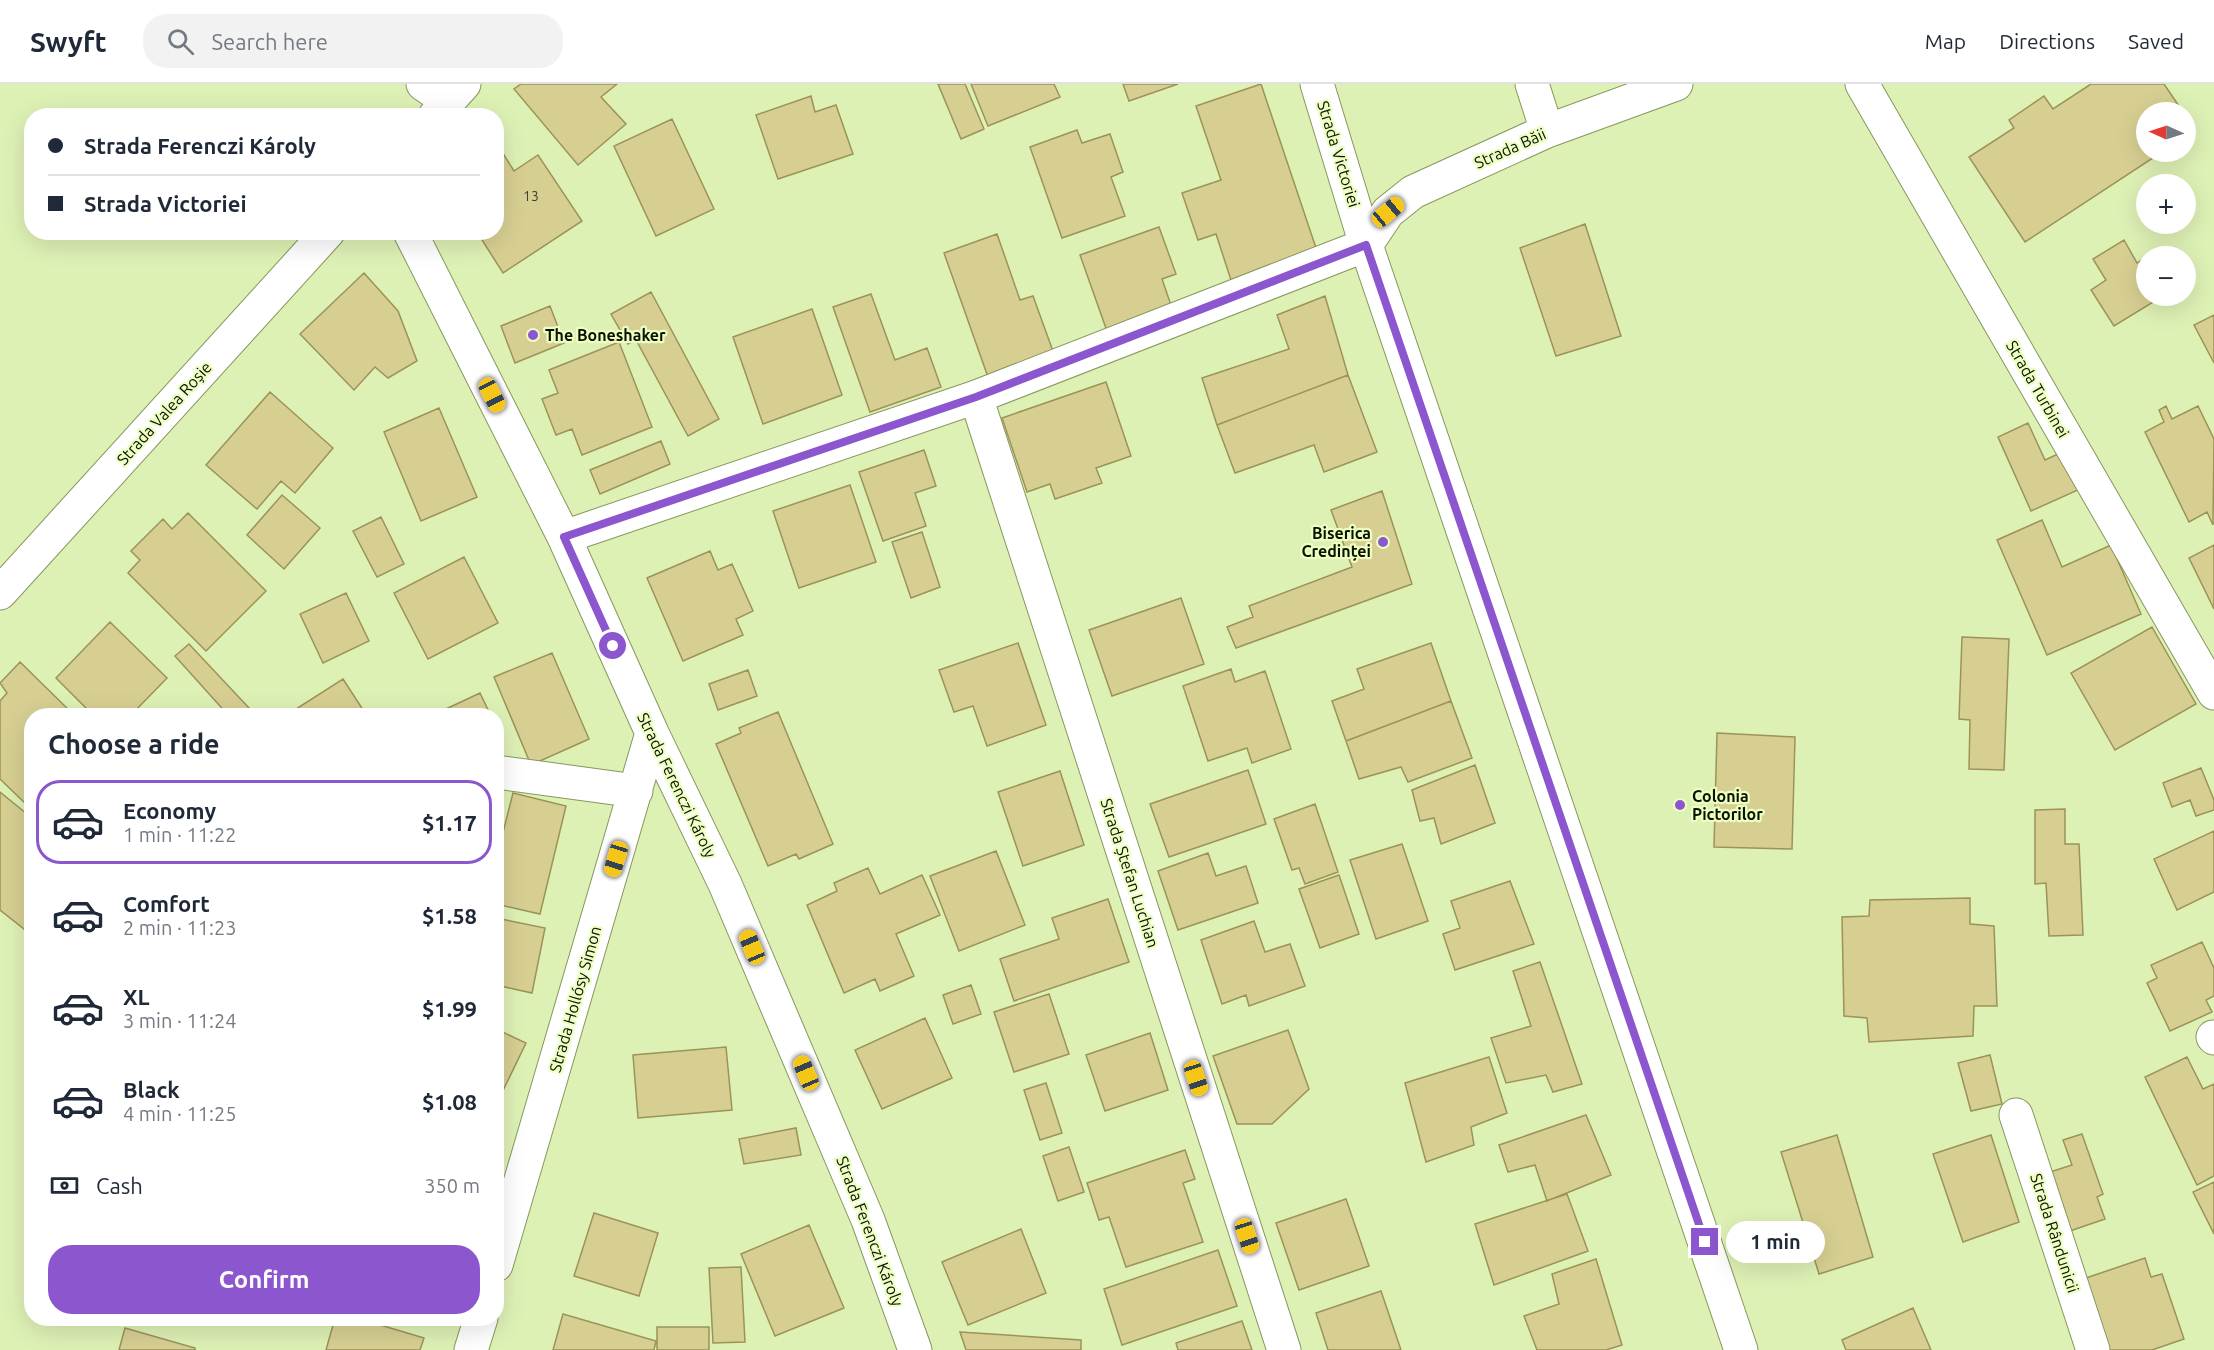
<!DOCTYPE html>
<meta charset="utf-8">
<style>
body{margin:0;font-family:Ubuntu,sans-serif;background:#f2f2f3;color:#1f2937;height:100vh;display:flex;flex-direction:column;font-size:22px;white-space:nowrap}
*{box-sizing:border-box;margin:0}
p{font-size:20px;color:#747a83}
.icon{flex:none;width:33px;height:33px;fill:none;stroke:currentColor;stroke-width:2;stroke-linecap:round;stroke-linejoin:round}
.map{position:relative;flex:1;overflow:hidden}
.side{position:absolute;left:24px;top:624px;width:480px;height:618px;display:flex;flex-direction:column;background:#fff;border-radius:24px;box-shadow:0 6px 24px #0002}
.side>*{flex:none}
.guide{position:absolute;left:24px;top:24px;width:480px;height:132px;border-radius:24px;box-shadow:0 6px 24px #0002;display:grid;align-content:center;height:132px;padding:0 24px;background:#fff}
.needle{width:39px;rotate:273deg}
.tools{position:absolute;left:2136px;top:18px;display:grid;gap:12px}
.tools a{display:grid;place-items:center;width:60px;height:60px;border-radius:50%;background:#fff;box-shadow:0 6px 24px #0002;font-size:30px}
.end{position:absolute;width:27px;height:27px;margin:-14px;border:8px solid #8c56ce;background:#fff;box-shadow:0 0 0 3px #fff}
.from{border-radius:50%}
.bubble{position:absolute;height:42px;border-radius:21px;background:#fff;box-shadow:0 6px 24px #0002;font-size:20px;font-weight:600;line-height:42px;text-align:center}
.car{position:absolute;width:18px;height:36px;margin:-18px -9px;border-radius:8px;box-shadow:0 0 4px 2px #0007;background:linear-gradient(#f5c518 24%,#345 0 40%,#f5c518 0 76%,#345 0 86%,#f5c518 0)}
.guide b{display:flex;align-items:center;gap:21px;height:57px;font-size:22px}
.guide b+b{border-top:2px solid #e0e1e3}
.guide i{width:15px;height:15px;background:#1f2937}
ul{padding:0;list-style:none}
li{display:flex;align-items:center;gap:18px;height:84px;margin:0 12px 9px;padding:0 12px;border:3px solid transparent;border-radius:24px}
li div{flex:1}
li b{display:block;font-size:22px}
li em{font-style:normal;font-weight:600}
li.selected{border-color:#8c56ce}
li>.icon{width:54px;height:54px;stroke-width:1.5}
h2{padding:0 24px;font-size:27px;line-height:72px}
.pay{display:flex;align-items:center;gap:15px;height:66px;padding:0 24px;font-size:22px}
.pay p{margin-inline-start:auto}
.cta{display:flex;gap:12px;margin-top:auto;padding:12px 24px}
.cta a{flex:1;height:69px;border-radius:24px;background:#8c56ce;color:#fff;font-size:24px;font-weight:600;line-height:69px;text-align:center}
header{display:flex;align-items:center;gap:36px;box-sizing:border-box;height:84px;padding:0 30px;background:#fff;border-bottom:2px solid #e0e1e3}
header strong{font-size:28px}
nav{display:flex;gap:33px;margin-inline-start:auto;font-size:21px}
.search{width:420px;height:54px;background:#f2f2f3;display:flex;align-items:center;gap:15px;box-sizing:border-box;padding:0 21px;border-radius:24px;color:#747a83;font-size:22px}
.map>svg:first-child{display:block}
</style>
<header>
<strong>Swyft</strong>
<div class="search"><svg class="icon" aria-label="search" viewBox="0 0 24 24"><circle cx="10" cy="10" r="6"/><path d="M15 15l6 6"/></svg>Search here</div>
<nav><a>Map</a><a>Directions</a><a>Saved</a></nav>
</header>
<div class="map">
<svg width="2214" height="1266" viewBox="0 0 2214 1266">
<rect width="100%" height="100%" fill="#def1b5"/>
<path fill="#d7cf92" stroke="#9b9358" stroke-width="1.5" d="M521,0h96l-16,13 25,27 -48,41 -64,-76z
M938,0h27l19,45 -23,10z
M971,0h83l6,13 -72,29z
M1123,0h55l-49,17z
M1261,0l56,167 -86,29 -15,-46 -18,6 -16,-47 39,-13 -25,-74z
M2091,0h73l19,28h-37v40h16l-137,90 -56,-85 45,-29 -5,-8 35,-24 9,13z
M811,12l4,16 21,-7 17,49 -75,25 -22,-64z
M672,35l42,90 -58,27 -42,-90z
M1077,46l5,13 28,-9 13,38 -12,5 14,39 -63,22 -32,-91z
M504,71l10,16 24,-16 44,66 -79,52 -26,-41h19v-72z
M1585,140l36,112 -65,20 -36,-108z
M1159,143l17,47 -14,5 11,32 -65,23 -28,-79z
M997,150l23,66 13,-4 21,58 -66,23 -44,-124z
M2124,156l13,23 9,-6v39h17l-49,30 -23,-36 15,-10 -13,-21z
M364,189l34,38 19,50 -29,17 -13,-11 -21,23 -54,-56z
M651,208l68,127 -31,17 -52,-96 -8,4 -17,-30z
M871,210l24,66 32,-12 14,39 -71,25 -37,-105z
M1325,212l23,79 -131,50 -15,-47 87,-29 -12,-34z
M550,222l14,37 -49,20 -14,-37z
M812,225l30,86 -79,29 -30,-87z
M2214,231v48l-20,-38z
M619,258l33,85 -70,28 -10,-26 -16,6 -14,-36 16,-6 -9,-23z
M1348,291l29,77 -53,20 -10,-27 -79,28 -18,-48z
M1106,298l25,74 -35,12 6,15 -47,16 -5,-15 -23,8 -25,-74z
M270,308l63,56 -38,45 -14,-12 -24,28 -51,-44z
M2166,322l6,13 26,-13 16,33 -1,86 -6,-13 -18,10 -44,-90 19,-10 -5,-12z
M439,324l38,89 -56,24 -37,-89z
M2028,339l17,37 15,-7 18,37 -47,21 -33,-74z
M661,357l9,23 -70,30 -10,-24z
M924,366l12,36 -21,7 11,33 -43,15 -24,-69z
M850,401l26,77 -77,26 -26,-77z
M1382,407l30,93 -176,64 -9,-21 26,-10 -4,-11 103,-39 -21,-57z
M282,411l38,33 -36,41 -37,-34z
M188,429l78,78 -60,60 -78,-78 12,-13 -9,-9 32,-32 9,10z
M381,433l23,47 -27,13 -24,-46z
M2042,436l20,47 49,-22 30,69 -94,41 -50,-115z
M922,448l18,55 -29,11 -19,-56z
M2214,461v64l-25,-51z
M710,467l8,19 14,-6 21,47 -17,8 7,16 -60,26 -36,-83z
M464,473l34,66 -70,36 -34,-66z
M346,509l23,48 -46,22 -23,-49z
M1181,514l23,66 -92,32 -23,-66z
M110,538l57,56 -37,38h-36l-38,-38z
M2152,543l44,77 -81,46 -44,-77z
M1962,553l47,2 -5,131 -35,-1 1,-49 -11,-1z
M1018,559l28,82 -59,21 -14,-40 -19,6 -15,-42z
M1431,559l20,58 -105,40 -14,-40 32,-12 -7,-20z
M189,560l60,64 -8,8h-12l-54,-60z
M552,569l37,86 -58,26 -37,-88z
M20,578l55,54h-43v86l-4,4 -28,-27v-78l7,-8 -7,-10z
M1231,585l4,13 30,-11 26,78 -39,14 -5,-15 -39,13 -25,-75z
M748,586l9,26 -39,14 -9,-26z
M343,595l24,37h-82z
M480,609l11,23h-60z
M1451,617l21,57 -64,24 -7,-15 -42,12 -13,-38z
M778,628l55,132 -34,15 -3,-5 -28,12 -52,-122 25,-11 -2,-5z
M1717,649l78,4 -3,112 -78,-2z
M1475,681l20,58 -54,21 -7,-26 -14,3 -8,-31z
M2201,684l13,32v10l-18,6 -6,-16 -18,7 -9,-24z
M1248,686l18,54 -97,33 -19,-53z
M1060,687l24,74 -61,21 -25,-74z
M0,708l32,26v102l-8,9 -24,-19z
M513,709l53,13 -26,108 -44,-10v-44z
M1315,720l23,68 -33,12 -6,-16 -7,2 -18,-51z
M2065,725v35h14l4,91 -34,1 -3,-53 -11,1v-74z
M2214,747v61l-37,18 -23,-51z
M1402,760l26,77 -52,18 -26,-79z
M996,767l29,74 -66,26 -29,-75z
M1208,769l8,23 30,-10 12,37 -80,27 -20,-59z
M868,784l12,26 42,-19 18,40 -44,19 18,42 -34,15 -5,-12 -31,14 -37,-88 30,-14 -3,-8z
M1339,791l20,59 -39,14 -21,-59z
M1510,797l24,63 -79,26 -12,-36 17,-6 -9,-27z
M1970,814v26l24,2 3,80h-23l-1,30 -104,6 -2,-24 -23,-2 -2,-99 27,-1 1,-16z
M1108,815l21,63 -115,39 -14,-42 59,-20 -7,-21z
M496,834l49,10 -13,65 -36,-8z
M1254,837l11,31 25,-8 15,42 -56,20 -3,-11 -24,9 -21,-64z
M2202,858l12,26v28l-8,4 6,12 -42,19 -23,-48 10,-5 -6,-13z
M1540,878l42,122 -29,8 -7,-17 -40,8 -15,-45 40,-12 -18,-55z
M971,901l10,29 -28,10 -10,-29z
M1049,910l20,60 -55,18 -20,-60z
M925,934l27,60 -70,31 -27,-59z
M496,945l30,14 -29,60h-1z
M1288,946l21,59 -37,35h-35l-24,-68z
M1150,949l18,57 -63,21 -19,-56z
M726,963l6,63 -94,8 -5,-63z
M1990,971l12,49 -31,7 -13,-48z
M1489,973l18,56 -36,14 3,18 -48,17 -21,-79z
M2187,973l16,32 11,-5v92l-17,9 -52,-108z
M1046,999l16,50 -22,7 -16,-50z
M1586,1031l25,60 -64,26 -12,-36 -27,7 -9,-27z
M796,1044l5,27 -57,9 -5,-25z
M2082,1050l21,60 -6,3 8,22 -38,13 -20,-59 25,-8 -9,-25z
M1837,1051l36,122 -54,17 -38,-122z
M1991,1051l28,87 -56,20 -30,-88z
M1069,1063l15,45 -26,9 -15,-45z
M1185,1066l10,29 -12,4 20,59 -77,25 -17,-50 -10,3 -12,-37z
M2214,1098v52l-21,-42z
M1567,1110l21,57 -94,34 -19,-61z
M1346,1115l23,67 -70,24 -23,-67z
M594,1129l64,20 -19,63 -65,-20z
M809,1141l35,83 -69,28 -34,-82z
M1021,1145l25,64 -78,32 -26,-63z
M1218,1166l19,56 -115,39 -18,-56z
M2145,1174l6,19 11,-3 22,65 -32,11h-48l-24,-70z
M1596,1175l26,86 -16,5h-69l-13,-34 35,-12 -7,-30z
M741,1183l4,75 -32,1 -4,-75z
M1381,1207l20,59h-73l-12,-37z
M1913,1224l18,42h-85l-4,-10z
M563,1230l93,27 -2,9h-101z
M335,1234h22l67,20 -4,12h-94z
M1242,1237l10,29h-74l-2,-7z
M657,1243h52v23h-52z
M125,1244l70,20v2h-76z
M960,1248l121,8v10h-115z"/>
<g fill="none" stroke-linecap="round" stroke-linejoin="round">
<defs>
<path id="minor" d="M423,0l25,17
M1532,0l15,47
M1862,0l352,609
M435,32l29,-32
M410,148l154,305 88,196 73,151 143,336 47,130
M976,313l308,953
M564,453l412,-140 390,-152 22,-33 25,-20 134,-61 129,-47
M0,509l328,-361
M496,688l140,19
M2213,953l1,1
M2016,1031l77,235
M496,1181l156,-532
M471,1266l10,-32"/>
<path id="primary" d="M1317,0l49,161 375,1105"/>
</defs>
<use href="#minor" stroke="#87975f" stroke-width="35"/>
<use href="#primary" stroke="#87975f" stroke-width="35"/>
<use href="#minor" stroke="#fff" stroke-width="33"/>
<use href="#primary" stroke="#fff" stroke-width="33"/>
</g>
<g fill="none" stroke-linecap="round" stroke-linejoin="round">
<path stroke="#8c56ce" stroke-width="8" d="M613,562l-49,-109 412,-140 390,-152 339,997"/>
</g>
<g fill="#8c56ce" stroke="#ecfec2" stroke-width="2">
<circle cx="533" cy="251" r="6"/>
<circle cx="1383" cy="458" r="6"/>
<circle cx="1680" cy="721" r="6"/>
</g>
<g text-anchor="middle" stroke-width="4.5" stroke-linejoin="round" paint-order="stroke">
<g font-size="14" fill="#3f4124">
<text x="531" y="117">13</text>
</g>
<g font-size="16" fill="#0c1200" stroke="#ecfec2">
<text transform="translate(1510 64) rotate(-24)" y="6">Strada Băii</text>
<text transform="translate(1339 70) rotate(73)" y="6">Strada Victoriei</text>
<text transform="translate(2038 305) rotate(60)" y="6">Strada Turbinei</text>
<text transform="translate(164 329) rotate(-48)" y="6">Strada Valea Roșie</text>
<text transform="translate(677 701) rotate(64)" y="6">Strada Ferenczi Károly</text>
<text transform="translate(1130 789) rotate(72)" y="6">Strada Ștefan Luchian</text>
<text transform="translate(575 915) rotate(-74)" y="6">Strada Hollósy Simon</text>
<text transform="translate(870 1147) rotate(69)" y="6">Strada Ferenczi Károly</text>
<text transform="translate(2055 1149) rotate(72)" y="6">Strada Rândunicii</text>
</g>
<g font-size="16" font-weight="bold" fill="#0c1200" stroke="#ecfec2" text-anchor="start">
<text x="545" y="257">The Boneshaker</text>
<text x="1371" y="455" text-anchor="end">Biserica<tspan x="1371" dy="18">Credinței</tspan></text>
<text x="1692" y="718">Colonia<tspan x="1692" dy="18">Pictorilor</tspan></text>
</g>
</g>
</svg>
<div class="tools">
<a><svg class="needle" viewBox="-14 -14 28 28"><path d="M0-13l5 13h-10z" fill="#e53935"/><path d="M0 13l5-13h-10z" fill="#747a83"/></svg></a>
<a>+</a>
<a>−</a>
</div>
<i class="end from" style="left:613px;top:562px"></i>
<i class="end" style="left:1705px;top:1158px"></i>
<div class="bubble" style="left:1726px;top:1137px;width:99px">1 min</div>
<i class="car" style="left:1388px;top:128px;rotate:50deg"></i>
<i class="car" style="left:492px;top:311px;rotate:153deg"></i>
<i class="car" style="left:616px;top:775px;rotate:197deg"></i>
<i class="car" style="left:752px;top:863px;rotate:337deg"></i>
<i class="car" style="left:806px;top:989px;rotate:337deg"></i>
<i class="car" style="left:1196px;top:994px;rotate:162deg"></i>
<i class="car" style="left:1247px;top:1152px;rotate:162deg"></i>
<div class="guide">
<b><i class="from"></i>Strada Ferenczi Károly</b>
<b><i></i>Strada Victoriei</b>
</div>
<section class="side">
<h2>Choose a ride</h2>
<ul>
<li class="selected"><svg class="icon" aria-label="car" viewBox="0 0 24 24"><path d="M5 17H2v-5l4-1 3-4h7l3 4 3 1v5h-3M9 17h6M6 11h13"/><circle cx="7" cy="17" r="2"/><circle cx="17" cy="17" r="2"/></svg><div><b>Economy</b><p>1 min · 11:22</p></div><em>$1.17</em></li>
<li><svg class="icon" aria-label="car" viewBox="0 0 24 24"><path d="M5 17H2v-5l4-1 3-4h7l3 4 3 1v5h-3M9 17h6M6 11h13"/><circle cx="7" cy="17" r="2"/><circle cx="17" cy="17" r="2"/></svg><div><b>Comfort</b><p>2 min · 11:23</p></div><em>$1.58</em></li>
<li><svg class="icon" aria-label="car" viewBox="0 0 24 24"><path d="M5 17H2v-5l4-1 3-4h7l3 4 3 1v5h-3M9 17h6M6 11h13"/><circle cx="7" cy="17" r="2"/><circle cx="17" cy="17" r="2"/></svg><div><b>XL</b><p>3 min · 11:24</p></div><em>$1.99</em></li>
<li><svg class="icon" aria-label="car" viewBox="0 0 24 24"><path d="M5 17H2v-5l4-1 3-4h7l3 4 3 1v5h-3M9 17h6M6 11h13"/><circle cx="7" cy="17" r="2"/><circle cx="17" cy="17" r="2"/></svg><div><b>Black</b><p>4 min · 11:25</p></div><em>$1.08</em></li>
</ul>
<div class="pay"><svg class="icon" aria-label="cash" viewBox="0 0 24 24"><path d="M3 7h18v10H3z"/><circle cx="12" cy="12" r="2"/></svg>Cash<p>350 m</p></div>
<div class="cta"><a>Confirm</a></div>
</section>
</div>
